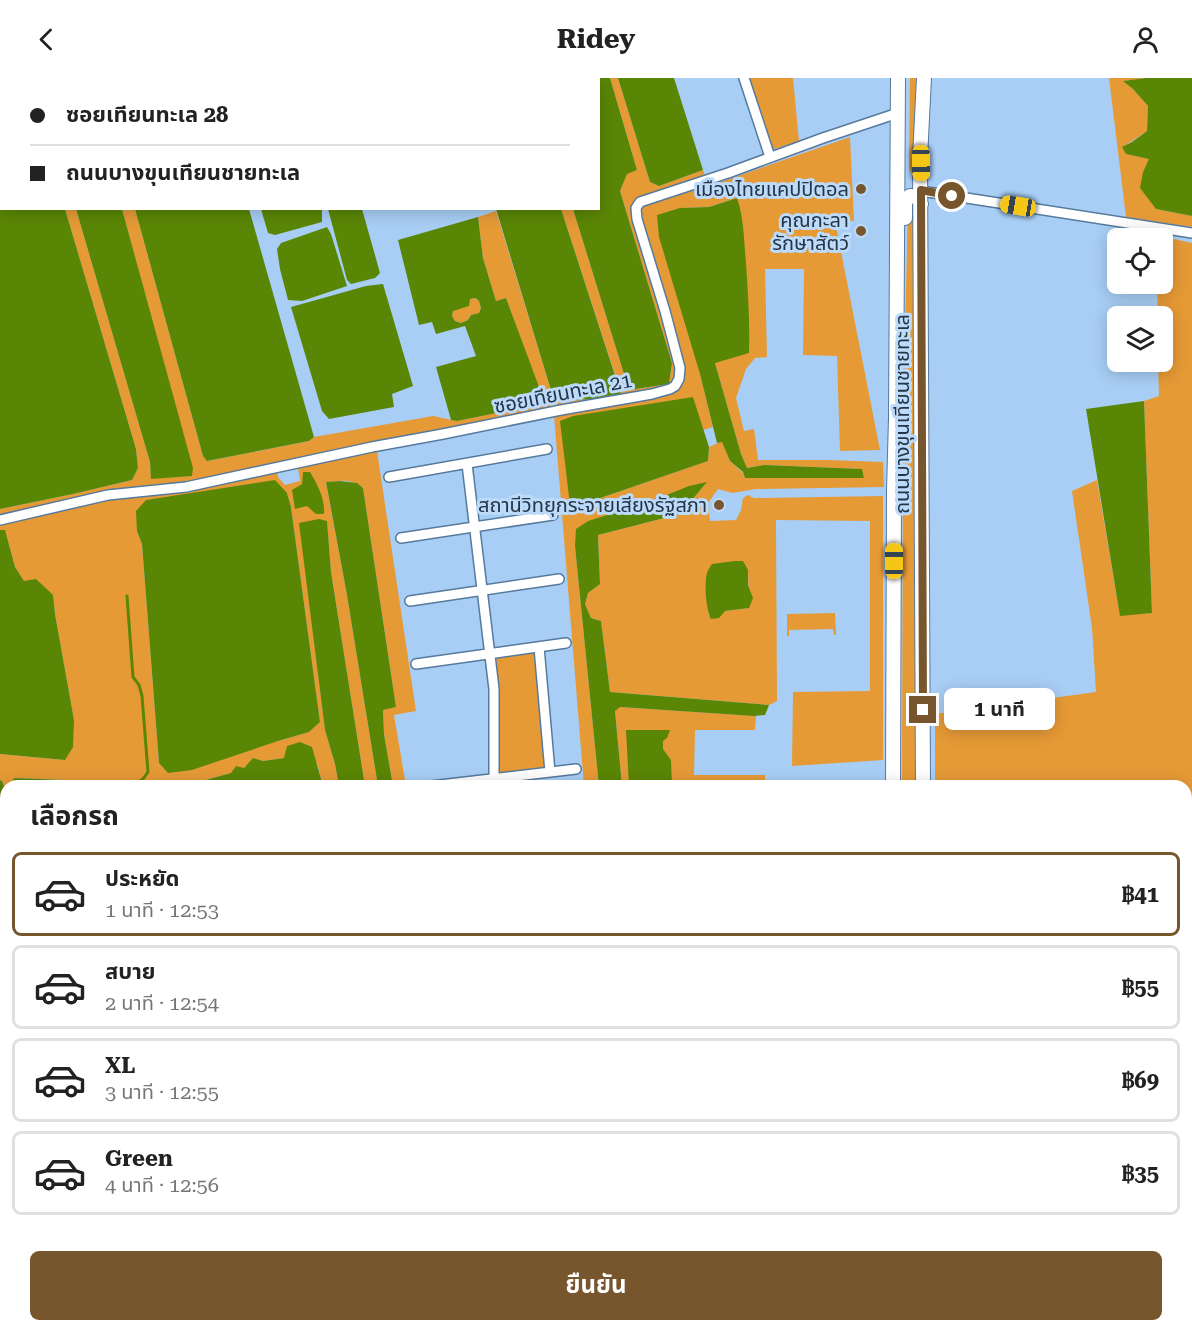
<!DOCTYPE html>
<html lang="th">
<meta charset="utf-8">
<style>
body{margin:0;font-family:"Roboto Serif","Noto Sans Thai",serif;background:#f6f6f6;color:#222;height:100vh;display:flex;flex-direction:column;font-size:22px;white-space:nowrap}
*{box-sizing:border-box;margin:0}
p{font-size:20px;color:#767676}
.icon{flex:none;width:33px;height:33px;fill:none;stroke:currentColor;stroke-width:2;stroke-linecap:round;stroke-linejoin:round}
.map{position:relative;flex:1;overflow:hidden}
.panel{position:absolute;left:0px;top:702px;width:1192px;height:552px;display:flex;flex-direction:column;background:#fff;border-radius:18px 18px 0 0;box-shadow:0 3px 15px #0003}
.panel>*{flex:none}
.banner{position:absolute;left:0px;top:0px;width:600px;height:132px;box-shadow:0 3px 15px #0003;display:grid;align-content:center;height:132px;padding:0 30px;background:#fff}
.tools{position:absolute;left:1107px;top:150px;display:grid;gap:12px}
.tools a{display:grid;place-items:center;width:66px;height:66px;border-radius:9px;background:#fff;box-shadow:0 3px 15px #0003;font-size:30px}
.end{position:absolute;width:27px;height:27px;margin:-14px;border:8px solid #78562d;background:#fff;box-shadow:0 0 0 3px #fff}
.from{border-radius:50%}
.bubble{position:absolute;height:42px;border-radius:9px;background:#fff;box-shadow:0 3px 15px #0003;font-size:20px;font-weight:700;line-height:42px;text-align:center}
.car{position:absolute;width:18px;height:36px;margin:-18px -9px;border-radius:8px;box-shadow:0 0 4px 2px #0007;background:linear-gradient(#f5c518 24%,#345 0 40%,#f5c518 0 76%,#345 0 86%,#f5c518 0)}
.banner b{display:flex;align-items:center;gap:21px;height:57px;font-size:22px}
.banner b+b{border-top:2px solid #e0e0e0}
.banner i{width:15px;height:15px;background:#222}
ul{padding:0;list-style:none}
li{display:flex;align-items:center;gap:18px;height:84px;margin:0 12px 9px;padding:0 18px;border:3px solid #e0e0e0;border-radius:9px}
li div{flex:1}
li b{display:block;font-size:22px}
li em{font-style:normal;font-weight:700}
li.active{border-color:#78562d}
li>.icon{width:54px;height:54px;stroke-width:1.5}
h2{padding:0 30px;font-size:27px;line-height:72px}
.primary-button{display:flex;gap:12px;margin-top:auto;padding:12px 30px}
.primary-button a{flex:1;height:69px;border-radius:9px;background:#78562d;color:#fff;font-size:24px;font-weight:700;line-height:69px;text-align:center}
header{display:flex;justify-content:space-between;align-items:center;height:78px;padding:0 30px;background:#fff;font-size:27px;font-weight:700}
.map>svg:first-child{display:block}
</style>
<header><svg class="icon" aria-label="back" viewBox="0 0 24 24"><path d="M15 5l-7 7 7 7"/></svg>Ridey<svg class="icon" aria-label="person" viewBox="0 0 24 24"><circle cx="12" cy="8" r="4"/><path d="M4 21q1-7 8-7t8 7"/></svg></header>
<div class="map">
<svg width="1192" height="1254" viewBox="0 0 1192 1254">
<rect width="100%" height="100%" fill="#a8cef5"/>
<path fill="#e69a36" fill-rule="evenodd" d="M610,0h8l32,104 9,4 44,-16 6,16 141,-49 4,84h-19l45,229 -40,1 -3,-95 -34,-1 1,-86h-39l2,88 -12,1 -9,11 -10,29 8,33 10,-2 4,31h70l55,2 1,25 -128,2 -24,4 -14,-4 -10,14 2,18 26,-1 5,-10 2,-12 5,-3 6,3 129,-2v264l-91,6 1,-74 77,-1v-170l-94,-1 1,181 -8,4 -159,-13 -9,-71 -10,-3 -6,-14 3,-11 12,-9 -2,-49 82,-21 26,-31c-50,10 -89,37 -131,63l24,240h-15l-30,-371 -177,36 39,260 -22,4 12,71h-13l-9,-52 -1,-25 13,-2 -33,-219c-10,-9 -25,-8 -37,-5l21,112 31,191h-13l-34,-214 -4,-50 -27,1 25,207 10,34 4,22h-16l-6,-23 -32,-5 -22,3 -10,-3 -9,10 -13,5 -36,10 -14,2v1h-89l-4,-5 -73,-3 -4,8h-5v6l-4,-11 -2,-1v-26l65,6 9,-40 -19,-106 -2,-19 -29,-14 -9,-14 -10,-36 -5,-1v-21l73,-15 59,-14 6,-12 -2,-19 -71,-240h11l74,253 1,16 40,-2 1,-8 -70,-259h13l68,247 5,5 101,-20 5,-4 119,-21 24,5 87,-18 -38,-105 -10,3 -13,-43 -5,-41 18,-6 58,189 50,-1 17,-6 -60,-184h12l56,181 40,-6 3,-21 -52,-172 7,-18 10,-3zM737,120l-22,165 26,91 6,14 17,-3 97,4 3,9h-119l-2,-5 -13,-12 -8,-20 -13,6 -1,14 -125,43 -12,1 121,-108 11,33 10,-3 -13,-53 -20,-166 29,-1zM298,390l2,13 -15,4 -7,-8 -1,-6zM287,415l4,14 29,215 -11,10 -31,9 -119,22 -17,-219 -5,-13 9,-31 18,-2zM748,492l1,38 -24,3 -16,5 -3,-23z
M748,0h45l6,63 -28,9z
M910,0h7v49l-3,44 -3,1 -2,-3z
M1109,0h37l-22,3 9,8 15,17 -1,25 -24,16 3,7 24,5 -7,13 13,37 36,7v11l-66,-10z
M915,123l3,585h-16l1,-358 5,-225z
M1156,157l36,8v570l-5,4 -1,-31h-251v-72l161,-22 -4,-64 -20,-137 25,-11 23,135 32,-2 -8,-212 15,-5 -1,-34h4v-46h-4l-1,-32h5v-46h-6z
M474,220l5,3 2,7 -2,5 -8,2 -3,5 -7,3 -6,-2 -3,-5 1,-5 17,-12z
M835,535l1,22h-2l-1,-6 -44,1v6h-2v-22z
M536,574l10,117 -48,5 2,-59 -4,-59z
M620,629l136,9 -1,14h-60l-1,45h71v11h-143l-7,-76z
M0,931l6,22v102l-6,-14z
M28,1248h59l2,6h-26l-2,-6 -18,6h-39z"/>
<path fill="#5a8605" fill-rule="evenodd" d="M532,0h78l27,92 -10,4 -7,17 52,172 -3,21 -40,6 -56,-181 25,-1v-128h-65z
M618,0h56l29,92 -44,16 -9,-4z
M1146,0h46v138l-36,-7 -16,-21 3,-16 6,-13 -23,-5 -4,-7 10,-5 15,-11 1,-25 -15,-17 -10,-8z
M1,93l1,37 63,1 71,240 2,19 -6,12 -59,14 -73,15v-337z
M737,120c7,20 7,44 9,65 2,30 4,60 3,90l-34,10 26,91 6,14 17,-3 98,4 2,9h-119l-2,-6 -13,-11 -8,-19 -5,1 -17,-69 -41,-137 -2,-22 23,-7 29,-1z
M76,131h46l71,259 -1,8 -41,3 -1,-17z
M135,131h114l65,228 -5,4 -102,20 -4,-5z
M261,131h61v13l-47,13 -7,-2z
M328,131h34l18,64 -5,5 -24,6 -4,-4z
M496,131h65l60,185 -17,5 -50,1z
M478,139l5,41 13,43 10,-3 39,105 -88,18 -6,-1 -15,-53 40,-11 -11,-30 -29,8 -4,-12 -13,3 -21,-85zM475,220l4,3 2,7 -2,5 -8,2 -3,5 -7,3 -6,-2 -3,-5 1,-5 16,-5 1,-7z
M327,149l4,7 16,52 -45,15 -14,-1 -8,-31 -3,-20 4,-6z
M383,206l30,102 -21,8 2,13 -65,12 -7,-8 -31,-104 75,-21z
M693,319l16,50 -1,14 -125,43 -13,1 -10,-84 13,-5z
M1144,323l8,212 -32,3 -34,-207z
M303,394h7c8,13 15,27 14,42h-8l-9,-8 -12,3 -3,-19 10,-6z
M275,402l12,13 4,14 29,215 -11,10 -31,9 -86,29 -24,3 -9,-10 -17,-219 -5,-13 -1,-20 10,-11z
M340,403l17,2 6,5 33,219 -13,3 1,24 9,52h-15l-31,-191 -21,-113z
M707,404l-27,32 -82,21 2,49 -12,9 -3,11 6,14 10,3 9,71 159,13 -4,10 -11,1 -134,-9 -5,4 7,75h-23l-24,-240 1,-17 12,-8 61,-19 40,-16z
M319,441l8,2 4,51 34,214h-26l-4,-22 -10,-34 -26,-207z
M0,452h5l10,37 9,14 12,-2 17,16 2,19 19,106 -1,27 -8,13 -65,-6z
M735,483h8l5,9v15l5,13 -4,10 -24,3 -6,7 -8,1c-5,-9 -7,-36 -4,-46 1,-3 3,-6 5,-9z
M626,652h44l-3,8 -4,3v8l8,11 1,26h-43z
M300,664l12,5 11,39h-142l-1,-1 15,-2 36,-10 5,-7 8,2 9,-10 10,3 21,-3 3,-12z
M14,700l74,3 4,5h-81z
M0,702l2,1 4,11v122l-6,-22z
M0,841l6,22v90l-6,-22z
M0,1041l6,14v35l-6,2z
M6,1098v150h22l-28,6v-154z
M154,1248h113l1,6h-112z
M278,1248h146l1,6h-146z"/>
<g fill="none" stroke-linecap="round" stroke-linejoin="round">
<path stroke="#5a8605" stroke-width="3" d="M127,518l6,81 6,8 3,11 6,76 -5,7 -11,7
M0,980l6,22
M75,1248l1,6"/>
<defs>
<path id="minor" d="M744,0l26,79
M921,113l271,42
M467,386l27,225v97
M389,399l158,-28
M0,442l108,-25 78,-8 186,-40 71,-13 118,-24 91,-16 18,-5 5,-3 4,-7 1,-11 -15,-57 -28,-92 -1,-11 4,-6 88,-29 95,-35 75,-25
M401,460l152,-23
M410,523l149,-22
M539,569l11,125
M416,586l150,-21
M431,708l145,-17
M1186,1097l6,-3
M521,1248l3,6"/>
<path id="secondary" d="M905,140v-17l5,-5 7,1 4,7
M893,708l1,-295 2,-73 2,-340
M923,708l-3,-628 4,-80
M920,1248v6
M901,1254l3,-6"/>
</defs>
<use href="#minor" stroke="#567a9d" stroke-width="12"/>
<use href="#secondary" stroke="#567a9d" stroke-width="16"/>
<use href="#minor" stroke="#fff" stroke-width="9"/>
<use href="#secondary" stroke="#fff" stroke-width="14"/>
</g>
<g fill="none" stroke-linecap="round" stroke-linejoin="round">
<path stroke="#78562d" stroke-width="8" d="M923,632l-2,-520 31,6"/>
</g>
<g fill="#78562d" stroke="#bcdafa" stroke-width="2">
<circle cx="861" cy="111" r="6"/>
<circle cx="861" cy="153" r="6"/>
<circle cx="719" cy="427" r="6"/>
</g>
<g text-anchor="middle" stroke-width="6" stroke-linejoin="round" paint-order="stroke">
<g font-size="20" fill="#253443" stroke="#bcdafa" text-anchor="end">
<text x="849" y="118">เมืองไทยแคปปิตอล</text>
<text x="849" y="149">คุณกะลา<tspan x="849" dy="23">รักษาสัตว์</tspan></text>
<text x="707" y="434">สถานีวิทยุกระจายเสียงรัฐสภา</text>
</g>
<g font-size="20" fill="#253443" stroke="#bcdafa">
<text transform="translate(563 315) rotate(-11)" y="7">ซอยเทียนทะเล 21</text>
<text transform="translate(902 336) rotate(-90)" y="7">ถนนบางขุนเทียนชายทะเล</text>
</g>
</g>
</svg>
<div class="tools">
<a><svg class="icon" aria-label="locate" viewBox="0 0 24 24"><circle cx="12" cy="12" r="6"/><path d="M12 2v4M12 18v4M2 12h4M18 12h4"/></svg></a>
<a><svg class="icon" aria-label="layers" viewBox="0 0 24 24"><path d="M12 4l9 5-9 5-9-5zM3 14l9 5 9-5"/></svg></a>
</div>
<i class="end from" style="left:952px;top:118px"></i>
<i class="end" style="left:923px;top:632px"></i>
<div class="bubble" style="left:944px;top:610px;width:111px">1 นาที</div>
<i class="car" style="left:921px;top:85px;rotate:179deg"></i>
<i class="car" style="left:1018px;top:128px;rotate:279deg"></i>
<i class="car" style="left:894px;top:483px;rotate:0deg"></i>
<div class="banner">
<b><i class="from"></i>ซอยเทียนทะเล 28</b>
<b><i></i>ถนนบางขุนเทียนชายทะเล</b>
</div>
<section class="panel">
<h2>เลือกรถ</h2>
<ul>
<li class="active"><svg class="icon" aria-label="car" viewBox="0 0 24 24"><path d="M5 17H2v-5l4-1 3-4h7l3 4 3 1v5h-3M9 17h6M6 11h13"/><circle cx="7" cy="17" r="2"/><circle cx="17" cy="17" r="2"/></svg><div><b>ประหยัด</b><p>1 นาที · 12:53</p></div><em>฿41</em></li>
<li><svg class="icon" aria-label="car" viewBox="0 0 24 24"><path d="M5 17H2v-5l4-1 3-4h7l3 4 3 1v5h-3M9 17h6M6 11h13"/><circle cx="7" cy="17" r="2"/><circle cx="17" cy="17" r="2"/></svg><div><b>สบาย</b><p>2 นาที · 12:54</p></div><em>฿55</em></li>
<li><svg class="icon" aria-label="car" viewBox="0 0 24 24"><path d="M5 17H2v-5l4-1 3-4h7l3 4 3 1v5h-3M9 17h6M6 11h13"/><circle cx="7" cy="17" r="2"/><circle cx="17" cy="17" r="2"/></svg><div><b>XL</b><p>3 นาที · 12:55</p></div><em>฿69</em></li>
<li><svg class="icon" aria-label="car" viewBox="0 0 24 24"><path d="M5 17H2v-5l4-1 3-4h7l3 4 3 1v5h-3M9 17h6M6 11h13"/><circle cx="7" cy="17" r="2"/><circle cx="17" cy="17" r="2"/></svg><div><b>Green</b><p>4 นาที · 12:56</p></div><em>฿35</em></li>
</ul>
<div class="primary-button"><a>ยืนยัน</a></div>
</section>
</div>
